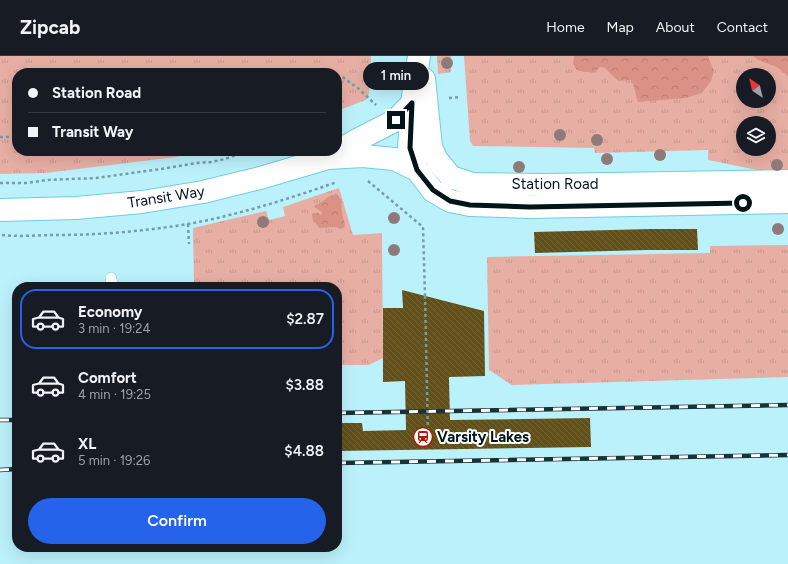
<!DOCTYPE html>
<meta charset="utf-8">
<style>
body{margin:0;font-family:Figtree,sans-serif;background:#242831;color:#f1f3f6;height:100vh;display:flex;flex-direction:column;font-size:15px;white-space:nowrap}
*{box-sizing:border-box;margin:0}
p{font-size:13px;color:#9ea1a6}
.icon{flex:none;width:22px;height:22px;fill:none;stroke:currentColor;stroke-width:2;stroke-linecap:round;stroke-linejoin:round}
.map{position:relative;flex:1;overflow:hidden}
.drawer{position:absolute;left:12px;top:226px;width:330px;height:270px;display:flex;flex-direction:column;background:#171b24;border-radius:16px;box-shadow:0 4px 16px #0002}
.drawer>*{flex:none}
.hud{position:absolute;left:12px;top:12px;width:330px;height:88px;border-radius:16px;box-shadow:0 4px 16px #0002;display:grid;align-content:center;height:88px;padding:0 16px;background:#171b24}
.needle{width:26px;rotate:325deg}
.controls{position:absolute;left:736px;top:12px;display:grid;gap:8px}
.controls a{display:grid;place-items:center;width:40px;height:40px;border-radius:50%;background:#171b24;box-shadow:0 4px 16px #0002;font-size:20px}
.end{position:absolute;width:18px;height:18px;margin:-9px;border:5px solid #011418;background:#fff;box-shadow:0 0 0 2px #fff}
.from{border-radius:50%}
.bubble{position:absolute;height:28px;border-radius:14px;background:#171b24;box-shadow:0 4px 16px #0002;font-size:13px;font-weight:600;line-height:28px;text-align:center}
.hud b{display:flex;align-items:center;gap:14px;height:38px;font-size:15px}
.hud b+b{border-top:1px solid #363941}
.hud i{width:10px;height:10px;background:#f1f3f6}
ul{padding:7px 0 0;list-style:none}
li{display:flex;align-items:center;gap:12px;height:60px;margin:0 8px 6px;padding:0 8px;border:2px solid transparent;border-radius:16px}
li div{flex:1}
li b{display:block;font-size:15px}
li em{font-style:normal;font-weight:600}
li.selected{border-color:#2563eb}
li>.icon{width:36px;height:36px;stroke-width:1.5}
.action{display:flex;gap:8px;margin-top:auto;padding:8px 16px}
.action a{flex:1;height:46px;border-radius:24px;background:#2563eb;color:#fff;font-size:16px;font-weight:600;line-height:46px;text-align:center}
header{display:flex;align-items:center;gap:24px;box-sizing:border-box;height:56px;padding:0 20px;background:#171b24;border-bottom:1px solid #363941}
header strong{font-size:19px}
nav{display:flex;gap:22px;margin-inline-start:auto;font-size:14px}
.map>svg:first-child{display:block}
</style>
<header>
<strong>Zipcab</strong>
<nav><a>Home</a><a>Map</a><a>About</a><a>Contact</a></nav>
</header>
<div class="map">
<svg width="788" height="508" viewBox="0 0 788 508">
<defs>
<pattern id="grass-tufts" width="24" height="20" patternUnits="userSpaceOnUse"><rect width="24" height="20" fill="#e7afa4"/><path d="M3 7l-1-3M5 7V3M7 7l1-3M15 17l-1-3M17 17v-4M19 17l1-3" fill="none" stroke="#c4968c"/></pattern>
<pattern id="forest-crowns" width="20" height="18" patternUnits="userSpaceOnUse"><rect width="20" height="18" fill="#da9286"/><path d="M2 6a3 3 0 1 1 6 0M12 15a3 3 0 1 1 6 0" fill="none" stroke="#b97d73"/></pattern>
<pattern id="building-back-hatch" width="6" height="6" patternUnits="userSpaceOnUse"><rect width="6" height="6" fill="#615019"/><path d="M-1 5l2 2M0 0l6 6M5-1l2 2" fill="none" stroke="#716539"/></pattern>
</defs>
<rect width="100%" height="100%" fill="#bbf1fb"/>
<path fill="url(#grass-tufts)" fill-rule="evenodd" d="M0,0h371l-2,38 -2,5 -4,2 -26,10v-38h-320v78h191l-32,6 -131,16 -45,1z
M437,0h14v16l-13,2z
M464,0h324v114l-26,1 -54,-11v-10l-113,3 -1,-5 -121,-2 -3,-5zM743,19h26v26h-26zM743,67h26v26h-26z
M339,132l14,47 29,-2 1,125 -14,7h-32v-78h-143l-1,-59 73,-17 3,9 16,-4 -2,-9z
M788,189v132l-276,8 -23,-15 -2,-113 223,-4v-7z"/>
<path fill="url(#forest-crowns)" d="M574,0h134l6,15 -3,10 -9,12 -16,5 -48,4c-3,-8 -3,-15 -7,-22l-13,1 -13,-13 -5,-1 -5,5h-11l-7,-2 -4,-6z
M753,0h35v20l-11,-9 -19,-7z
M336,138c3,3 4,3 5,6 1,5 0,12 2,17 1,4 2,6 2,10l-5,2 -4,-2 -17,1 -4,-6 -2,-1 -1,-6 1,-2h5l3,2 1,-1v-2l-8,-5 1,-2c6,-1 9,-6 15,-9 1,0 5,-1 6,-2z"/>
<path fill="url(#building-back-hatch)" d="M651,173h46l1,21h-52l-111,3 -1,-21z
M402,234l82,21 1,65 -36,1v3l1,40 140,-2 1,29 -254,4v-28h25l1,8 43,-1 -1,-49 -22,1v-74h20z"/>
<g fill="none" stroke-linecap="round" stroke-linejoin="round">
<defs>
<path id="lane" d="M111,222l1,9"/>
<path id="street" d="M419,0l-7,47 -3,45 8,22 16,21 17,10 20,4 60,2 258,-5
M424,23l7,68 6,13 14,17 21,7 72,1 244,-4
M330,100l27,-16 39,-20 16,-17
M0,154l76,-2 66,-6 61,-10 57,-14 68,-20 35,-2 31,3 23,11"/>
</defs>
<use href="#lane" stroke="#6ecee0" stroke-width="12"/>
<use href="#street" stroke="#6ecee0" stroke-width="24"/>
<path stroke="#759da5" stroke-width="2.5" stroke-dasharray="3 3" stroke-linecap="butt" d="M337,21l4,-1 18,13 17,16
M449,42l11,-1
M0,81h17
M368,125l55,46 2,69
M0,127h27l20,-3 49,-2 65,-9 35,-6 15,-1 14,-3 22,-8
M188,168l1,20
M2,179c18,2 37,0 55,0 44,0 88,-4 131,-11 50,-9 100,-25 149,-42"/>
<use href="#lane" stroke="#fff" stroke-width="11"/>
<use href="#street" stroke="#fff" stroke-width="22"/>
<defs>
<path id="rail" d="M337,357l451,-8
M0,364h17
M337,407l451,-8
M0,414l17,-1"/>
</defs>
<use href="#rail" stroke="#1a3237" stroke-width="4.5"/>
<use href="#rail" stroke="#fff" stroke-width="3" stroke-dasharray="9" stroke-linecap="butt"/>
<path stroke="#759da5" stroke-width="2.5" stroke-dasharray="3 3" stroke-linecap="butt" d="M425,240l3,141"/>
</g>
<g fill="#907a79">
<circle cx="447" cy="7" r="6"/>
<circle cx="560" cy="79" r="6"/>
<circle cx="597" cy="84" r="6"/>
<circle cx="660" cy="99" r="6"/>
<circle cx="607" cy="103" r="6"/>
<circle cx="777" cy="109" r="6"/>
<circle cx="519" cy="111" r="6"/>
<circle cx="394" cy="162" r="6"/>
<circle cx="263" cy="166" r="6"/>
<circle cx="778" cy="173" r="6"/>
<circle cx="394" cy="194" r="6"/>
</g>
<g fill="none" stroke-linecap="round" stroke-linejoin="round">
<path stroke="#011418" stroke-width="5" d="M396,64l16,-17 -2,45 7,22 16,20 17,11 20,4 60,2 213,-4"/>
</g>
<defs>
<symbol id="station-ring" viewBox="-11 -11 22 22"><circle r="9.5" fill="#fff" stroke="#ac1c0b" stroke-width="1.5"/><path d="M-3-6H3Q5-6 5-4V2Q5 4 3 4L4.5 6H3L1.5 4h-3L-3 6H-4.5L-3 4Q-5 4-5 2V-4Q-5-6-3-6ZM-3.5-4v3h7v-3ZM-3.5 1v1.5H-2V1ZM2 1v1.5H3.5V1Z" fill="#ac1c0b"/></symbol>
</defs>
<g fill-rule="evenodd">
<use href="#station-ring" x="412" y="370" width="22" height="22"/>
</g>
<g text-anchor="middle" stroke-width="4" stroke-linejoin="round" paint-order="stroke">
<g font-size="15" fill="#011418" stroke="#fff">
<text x="555" y="133">Station Road</text>
<text transform="translate(166 141) rotate(-9)" y="5">Transit Way</text>
</g>
<g font-size="15" font-weight="bold" fill="#011418" stroke="#fff" text-anchor="start">
<text x="437" y="386">Varsity Lakes</text>
</g>
</g>
</svg>
<div class="controls">
<a><svg class="needle" viewBox="-14 -14 28 28"><path d="M0-13l5 13h-10z" fill="#e53935"/><path d="M0 13l5-13h-10z" fill="#9ea1a6"/></svg></a>
<a><svg class="icon" aria-label="layers" viewBox="0 0 24 24"><path d="M12 4l9 5-9 5-9-5zM3 14l9 5 9-5"/></svg></a>
</div>
<i class="end from" style="left:743px;top:147px"></i>
<i class="end" style="left:396px;top:64px"></i>
<div class="bubble" style="left:363px;top:6px;width:66px">1 min</div>
<div class="hud">
<b><i class="from"></i>Station Road</b>
<b><i></i>Transit Way</b>
</div>
<section class="drawer">
<ul>
<li class="selected"><svg class="icon" aria-label="car" viewBox="0 0 24 24"><path d="M5 17H2v-5l4-1 3-4h7l3 4 3 1v5h-3M9 17h6M6 11h13"/><circle cx="7" cy="17" r="2"/><circle cx="17" cy="17" r="2"/></svg><div><b>Economy</b><p>3 min · 19:24</p></div><em>$2.87</em></li>
<li><svg class="icon" aria-label="car" viewBox="0 0 24 24"><path d="M5 17H2v-5l4-1 3-4h7l3 4 3 1v5h-3M9 17h6M6 11h13"/><circle cx="7" cy="17" r="2"/><circle cx="17" cy="17" r="2"/></svg><div><b>Comfort</b><p>4 min · 19:25</p></div><em>$3.88</em></li>
<li><svg class="icon" aria-label="car" viewBox="0 0 24 24"><path d="M5 17H2v-5l4-1 3-4h7l3 4 3 1v5h-3M9 17h6M6 11h13"/><circle cx="7" cy="17" r="2"/><circle cx="17" cy="17" r="2"/></svg><div><b>XL</b><p>5 min · 19:26</p></div><em>$4.88</em></li>
</ul>
<div class="action"><a>Confirm</a></div>
</section>
</div>
